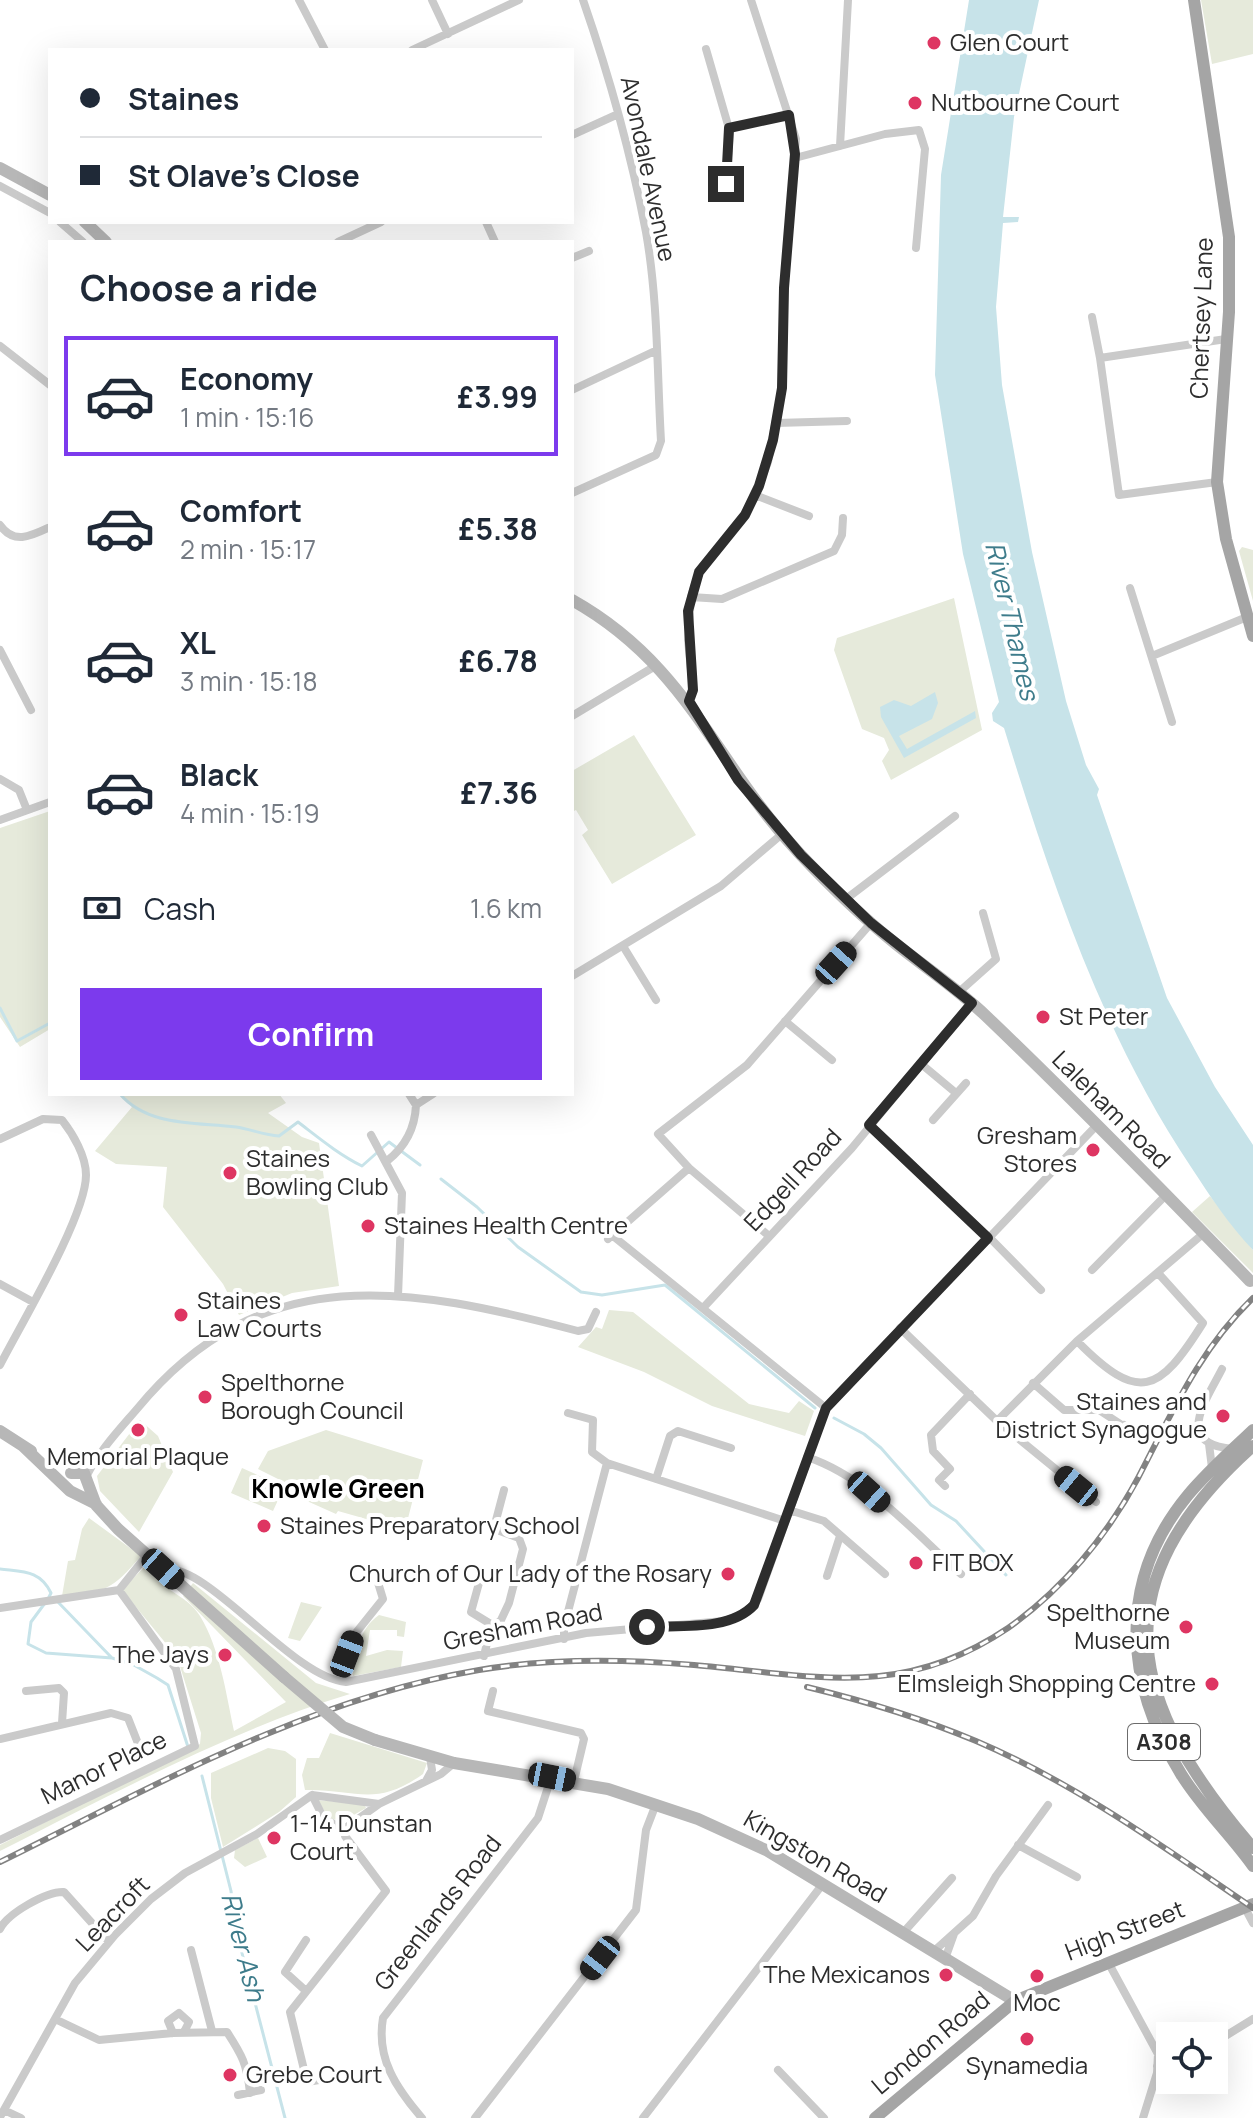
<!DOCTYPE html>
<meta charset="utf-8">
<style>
body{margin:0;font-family:Manrope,sans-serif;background:#f2f2f3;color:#1f2937;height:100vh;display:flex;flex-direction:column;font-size:30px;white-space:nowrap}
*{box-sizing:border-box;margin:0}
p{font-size:26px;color:#747a83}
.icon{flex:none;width:44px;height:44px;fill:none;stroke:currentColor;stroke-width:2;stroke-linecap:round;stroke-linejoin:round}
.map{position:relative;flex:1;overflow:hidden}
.details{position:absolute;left:48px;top:240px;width:526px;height:856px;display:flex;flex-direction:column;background:#fff;border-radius:0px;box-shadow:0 8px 32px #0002}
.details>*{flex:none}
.hud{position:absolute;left:48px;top:48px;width:526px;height:176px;border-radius:0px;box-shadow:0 8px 32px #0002;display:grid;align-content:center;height:176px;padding:0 32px;background:#fff}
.fabs{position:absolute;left:1156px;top:2022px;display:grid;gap:16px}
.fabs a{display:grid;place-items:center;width:72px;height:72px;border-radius:0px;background:#fff;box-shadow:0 8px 32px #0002;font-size:40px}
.end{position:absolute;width:36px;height:36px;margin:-18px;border:10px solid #2d2d2d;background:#fff;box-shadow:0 0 0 4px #fff}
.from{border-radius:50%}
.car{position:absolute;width:24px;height:48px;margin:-24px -12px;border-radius:10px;box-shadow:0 0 6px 2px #0007;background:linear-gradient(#222 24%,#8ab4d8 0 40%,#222 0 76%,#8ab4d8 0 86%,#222 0)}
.hud b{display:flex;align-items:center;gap:28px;height:76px;font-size:30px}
.hud b+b{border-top:2px solid #e0e1e3}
.hud i{width:20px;height:20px;background:#1f2937}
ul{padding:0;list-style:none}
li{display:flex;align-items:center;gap:24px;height:120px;margin:0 16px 12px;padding:0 16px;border:4px solid transparent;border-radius:0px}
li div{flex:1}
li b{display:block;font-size:30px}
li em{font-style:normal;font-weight:700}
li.on{border-color:#7c3aed}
li>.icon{width:72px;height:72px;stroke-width:1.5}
h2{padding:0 32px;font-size:36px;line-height:96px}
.pay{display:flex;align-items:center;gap:20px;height:88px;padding:0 32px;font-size:30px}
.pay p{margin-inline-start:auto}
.action{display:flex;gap:16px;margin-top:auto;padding:16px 32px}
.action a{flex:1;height:92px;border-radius:0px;background:#7c3aed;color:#fff;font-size:32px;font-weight:700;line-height:92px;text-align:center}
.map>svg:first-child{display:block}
</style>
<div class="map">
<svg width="1253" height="2118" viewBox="0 0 1253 2118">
<rect width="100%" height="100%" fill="#fff"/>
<path fill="#e6eadb" d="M1201,0h52v54l-41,10z
M1242,547l11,3v51l-14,-50z
M954,598l28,132 -91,50 -9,-19 7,-11 -5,-12 -22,-9 -28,-79 3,-12z
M634,735l62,100 -84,49 -30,-49 6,-5 -12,-20 -4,2v-41z
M50,811v218l-30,18 -20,-30v-189z
M121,1094h158l7,9 -18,10 34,24 17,6 20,143 -47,7 -53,22 -16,-31 -60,-77 4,-40 -51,-3 -21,-13 37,-44z
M1210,1196l43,54v23l-61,-61z
M609,1310l24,2 116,92 40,9 10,-12 15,10 -9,25 -93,-30 -68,-34 -66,-25 18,-20 6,2z
M140,1420l18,16 15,36 -34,60 -39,-41 -3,-15z
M326,1430l97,30 -18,70 -67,-19 -2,3 -47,-21 -3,-10 -28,-14 10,-18z
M242,1468l42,19 -11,24 -42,-18z
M89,1518l52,38c-29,34 -35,36 -79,40l6,-35 7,-1 7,-31z
M148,1563c11,29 38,30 52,53 20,33 26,77 34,115l52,-29 -103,-106 10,-13 123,100 34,11c-117,35 -241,102 -350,157v-6l200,-101 1,-11 -24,-76 -55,-67z
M301,1602l21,5 -22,34 -12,-3z
M379,1615l27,7 -2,15 -7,-1v-6h-27l-4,26 21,-6 16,1 -2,16 -48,9c2,-23 6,-47 26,-61z
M330,1733l97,30 -4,11c-48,34 -66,15 -118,16l-3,-15 5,-17h12z
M268,1748l17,3 11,8v38l-17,15 -56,35 -12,-49v-25z
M316,1800l48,4 2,4 -23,13 -12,-2z
M258,1838l9,19 -22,10 -11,-9 1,-8z"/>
<path fill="#c7e3e9" d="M969,0h70l-25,117 -11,100h16l-1,5 -15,1 -7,84 6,78 30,167 34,149 20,64 13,24 -2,6 70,203 48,89 38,58v105c-24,-25 -43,-54 -62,-83 -89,-133 -140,-286 -187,-439l-11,-7 -1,-8 7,-11 -36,-148 -28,-179 6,-200z
M935,692l3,11 -6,16 -33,17 8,13 68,-38 1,7 -72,40 -23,-41 -1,-10 14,-7 17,6z"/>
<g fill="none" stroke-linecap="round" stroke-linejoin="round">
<path stroke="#c7e3e9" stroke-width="3" d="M0,1008l17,33 33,-18
M120,1094c28,33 77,28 116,33 14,2 28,8 43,9l19,-14c21,16 40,32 64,44l27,-24 31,23
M441,1179l36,28 41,40 63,45 21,3 63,-10 150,123
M834,1418l30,16 17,14 50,57 25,16 50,54
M0,1569c23,3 40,1 51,24l-2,4
M57,1601l55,57
M45,1603l-14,19 -3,22 18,9 66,5 20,6 25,14 11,7 20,62
M202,1776l29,115 4,35 50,192"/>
<path stroke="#cacaca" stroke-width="8" d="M299,0l26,50
M432,0l16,34
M706,49l24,83 -5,62
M412,50l107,-50
M729,128l60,-13
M572,135l44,-20
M840,146l8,-146
M795,158l90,-24 34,-4 6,19 -9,99
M0,186l50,27
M60,222l23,20
M486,222l9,20
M338,242l43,-20
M572,258l17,-7
M1092,317l8,41
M0,346l50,39
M572,390l85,-40
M776,423l71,-2
M1217,482l-98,13 -19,-137 126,-19
M572,493l84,-38 5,-14c-4,-70 -3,-141 -15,-209 -15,-78 -37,-157 -63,-232
M755,495l54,21
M0,525c14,20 31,11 50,2
M1130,588l42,134
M691,597l31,2 112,-48 8,-16 1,-17
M0,650l31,60
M1152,656l95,-39
M689,701l4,-11 -5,-50 3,-43 8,-25 46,-57 10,-20 13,-33 14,-74 2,-100 12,-149 -45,-139
M572,716l85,-51
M0,779l19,11 8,20
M0,820l50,-18
M846,899l109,-83
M623,946l33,54
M572,976l149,-90 61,-52
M959,992l37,-33 -13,-46
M785,1021l47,39
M920,1063l36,30
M416,1105l17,-11
M933,1120l33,-37
M869,1125l119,113
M371,1135l31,58 -4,103
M0,1139l43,-20 19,1c11,14 24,36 24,55 0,41 -65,149 -86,190
M387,1161c18,-14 28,-33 29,-56l-7,-11
M613,1236l213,172
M769,1236l-80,-68 -31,-34 89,-69 124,-142
M989,1237l52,53
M608,1239l81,-71
M1092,1270l74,-75
M0,1284l33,18
M703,1308l149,-160 120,-145
M900,1328l97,93 99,81
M1077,1341c62,63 82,52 126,-18l-45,-50
M1222,1369c-16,32 -49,75 11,80
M1033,1383l31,27h35l35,23
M568,1413l25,7 -1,32 15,11
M997,1421l80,-80 127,-108
M1114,1435l10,-10
M1209,1444l3,24
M807,1457c60,20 107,75 154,117
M86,1477c13,-26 33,-47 51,-68 125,-152 273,-122 441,-78l10,-2 8,-17
M656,1479l14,-43 8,-5 53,17
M945,1486l-6,-6 11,-11 -17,-18 -2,-16 39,-41
M789,1510l35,11 61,53
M163,1569c45,-7 129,109 183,113l240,-49 138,-12 20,-7 14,-15 68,-191 271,-283
M827,1576l13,-40
M366,1579l20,-6
M479,1583l-8,29 23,14
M0,1608l119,-18 28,-35
M564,1639v-12l43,-164 178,58
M484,1656l6,-26 11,-10 8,-17 14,-54 -4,-11 -22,-8 -2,-6 9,-34
M346,1682l1,-28 8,-20 28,-35 -7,-23
M26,1691l33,-3 5,5 -2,30
M493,1691l-5,20 93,22 3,6 -10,42
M0,1739l111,-26 17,5 11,28
M426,1781l6,-11 -2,-13
M312,1795l12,24 20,10 35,-25
M0,1840l195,-94 -19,-77 -57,-79
M1018,1845l59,32
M1245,1908l8,15
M0,1929c8,-16 47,-38 64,-37l45,50
M902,1934l50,-56
M191,1950l21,81
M933,1952l40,-36 23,-40 52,-71
M945,1959l9,-25
M1108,1962l50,92 -1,19 -14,45
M306,1991l-21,-19 21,-32
M55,2019l44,21 74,-7 54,-1c15,23 20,32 23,61
M173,2033l-5,-12 11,-8 10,9 -5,10
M1214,2043l39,-24
M1157,2066l13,1
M778,2070l46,48
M319,2080l-12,2 -17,-70 96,-121 -41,-55 -1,-7
M238,2095l23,-5
M4,2110l17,8
M0,2117l75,-134 40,-48 36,-36 34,-26 72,-39 55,-39 67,9 62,-30 13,-11
M422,2118c-26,-30 -46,-60 -39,-100l155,-200 13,-40
M475,2118l161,-208 10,-80 10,-26
M643,2118l179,-233"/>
<path stroke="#b7b7b7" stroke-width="12" d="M0,168l50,27
M85,222l21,20
M572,600c116,65 142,162 227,253 30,32 63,64 97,91 30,24 62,45 90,72 90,86 177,175 264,265
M0,1431l31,20
M24,1447l46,44 26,13
M71,1473h13l12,32 22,24 166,148
M375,1740l79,23 154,26 90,30 70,32 247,150"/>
<path stroke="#a5a5a5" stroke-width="12" d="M1194,0l35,237v75l-12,170 9,57 27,97
M1253,1430c-22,21 -45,41 -65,65 -72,87 -63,188 -7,279 21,34 50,61 72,92
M1253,1446c-156,139 -125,257 0,402
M875,2118l140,-117 238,-97"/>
<defs>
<path id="rail" d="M807,1687c58,14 114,31 169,54 99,42 189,107 277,167
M0,1862c154,-76 308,-163 479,-192 71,-12 144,-11 215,-5 119,10 206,36 314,-37 54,-38 99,-92 130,-150 34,-65 61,-128 115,-180"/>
</defs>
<use href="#rail" stroke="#828282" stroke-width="6"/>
<use href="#rail" stroke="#fff" stroke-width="3" stroke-dasharray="9" stroke-linecap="butt"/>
<path stroke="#b7b7b7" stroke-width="12" d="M284,1677l59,50 32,13"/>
</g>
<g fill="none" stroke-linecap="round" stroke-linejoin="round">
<path stroke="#2d2d2d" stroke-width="10" d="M647,1627c33,-2 83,4 107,-22l72,-197 162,-170 -119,-113 103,-122 -101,-80 -70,-68 -63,-75 -49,-79 4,-11 -5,-79 11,-39 46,-57 14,-29 14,-46 9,-52 2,-100 11,-134 -6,-39 -60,13 -3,56"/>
</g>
<g fill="#de3562" stroke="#fff" stroke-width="3">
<circle cx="934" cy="43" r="8"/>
<circle cx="915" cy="103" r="8"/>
<circle cx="1043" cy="1017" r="8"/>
<circle cx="1093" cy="1150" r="8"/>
<circle cx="230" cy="1173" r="8"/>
<circle cx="368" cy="1226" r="8"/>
<circle cx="181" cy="1315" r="8"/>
<circle cx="205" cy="1397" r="8"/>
<circle cx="1223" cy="1416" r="8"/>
<circle cx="138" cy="1430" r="8"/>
<circle cx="264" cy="1526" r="8"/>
<circle cx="916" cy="1563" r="8"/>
<circle cx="728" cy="1574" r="8"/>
<circle cx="1186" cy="1627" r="8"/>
<circle cx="225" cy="1655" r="8"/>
<circle cx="1212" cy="1684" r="8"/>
<circle cx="274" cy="1838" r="8"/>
<circle cx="946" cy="1975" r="8"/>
<circle cx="1037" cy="1976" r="8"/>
<circle cx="1027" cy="2039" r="8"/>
<circle cx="230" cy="2075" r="8"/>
</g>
<g text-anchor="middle" stroke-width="8" stroke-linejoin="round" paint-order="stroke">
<rect fill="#fff" stroke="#6c6c6c" stroke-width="2" x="1128" y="1724" width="72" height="36" rx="6"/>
<g font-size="22" font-weight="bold" fill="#2d2d2d">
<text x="1164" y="1750">A308</text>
</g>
<g font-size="24" fill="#2d2d2d" stroke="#fff" text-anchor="start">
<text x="950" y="51">Glen Court</text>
<text x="931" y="111">Nutbourne Court</text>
<text x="1059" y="1025">St Peter</text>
<text x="1077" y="1144" text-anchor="end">Gresham<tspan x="1077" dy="28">Stores</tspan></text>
<text x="246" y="1167">Staines<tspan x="246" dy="28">Bowling Club</tspan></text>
<text x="384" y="1234">Staines Health Centre</text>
<text x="197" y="1309">Staines<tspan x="197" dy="28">Law Courts</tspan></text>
<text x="221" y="1391">Spelthorne<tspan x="221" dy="28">Borough Council</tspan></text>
<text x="1207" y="1410" text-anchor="end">Staines and<tspan x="1207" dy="28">District Synagogue</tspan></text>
<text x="138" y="1465" text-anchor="middle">Memorial Plaque</text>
<text x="280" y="1534">Staines Preparatory School</text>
<text x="932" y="1571">FIT BOX</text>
<text x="712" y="1582" text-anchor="end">Church of Our Lady of the Rosary</text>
<text x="1170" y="1621" text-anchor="end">Spelthorne<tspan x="1170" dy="28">Museum</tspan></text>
<text x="209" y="1663" text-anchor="end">The Jays</text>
<text x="1196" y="1692" text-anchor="end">Elmsleigh Shopping Centre</text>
<text x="290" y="1832">1-14 Dunstan<tspan x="290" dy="28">Court</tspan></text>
<text x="930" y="1983" text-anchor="end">The Mexicanos</text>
<text x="1037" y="2011" text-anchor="middle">Moc</text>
<text x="1027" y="2074" text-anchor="middle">Synamedia</text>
<text x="246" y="2083">Grebe Court</text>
</g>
<g font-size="24" fill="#2d2d2d" stroke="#fff">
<text transform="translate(648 169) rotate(78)" y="8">Avondale Avenue</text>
<text transform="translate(1202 318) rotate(-88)" y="8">Chertsey Lane</text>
<text transform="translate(1111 1110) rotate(45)" y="8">Laleham Road</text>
<text transform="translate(793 1180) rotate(-47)" y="8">Edgell Road</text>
<text transform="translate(523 1627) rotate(-11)" y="8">Gresham Road</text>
<text transform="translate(104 1768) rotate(-26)" y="8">Manor Place</text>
<text transform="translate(815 1857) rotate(30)" y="8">Kingston Road</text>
<text transform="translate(438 1913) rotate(-52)" y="8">Greenlands Road</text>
<text transform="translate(113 1914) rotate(-46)" y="8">Leacroft</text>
<text transform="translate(1125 1931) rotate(-21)" y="8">High Street</text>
<text transform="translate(931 2043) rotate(-40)" y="8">London Road</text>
</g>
<g font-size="26" font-style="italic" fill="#3e7c8b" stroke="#fff">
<text transform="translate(1012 621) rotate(77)" y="9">River Thames</text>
<text transform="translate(243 1947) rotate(76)" y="9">River Ash</text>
</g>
<g font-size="26" font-weight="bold" fill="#000" stroke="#fff">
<text x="338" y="1498">Knowle Green</text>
</g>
</g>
</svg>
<div class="fabs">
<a><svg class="icon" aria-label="locate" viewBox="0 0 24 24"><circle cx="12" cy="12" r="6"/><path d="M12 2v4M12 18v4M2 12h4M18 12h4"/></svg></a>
</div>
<i class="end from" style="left:647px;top:1627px"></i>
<i class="end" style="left:726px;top:184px"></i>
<i class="car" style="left:836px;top:963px;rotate:42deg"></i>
<i class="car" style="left:1076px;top:1486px;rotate:309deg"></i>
<i class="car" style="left:869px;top:1492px;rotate:132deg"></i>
<i class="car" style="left:163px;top:1569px;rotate:132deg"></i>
<i class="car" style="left:347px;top:1654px;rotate:21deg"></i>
<i class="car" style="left:552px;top:1777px;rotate:101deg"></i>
<i class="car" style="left:600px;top:1958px;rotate:218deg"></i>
<div class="hud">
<b><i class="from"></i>Staines</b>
<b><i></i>St Olave's Close</b>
</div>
<section class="details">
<h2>Choose a ride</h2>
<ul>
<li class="on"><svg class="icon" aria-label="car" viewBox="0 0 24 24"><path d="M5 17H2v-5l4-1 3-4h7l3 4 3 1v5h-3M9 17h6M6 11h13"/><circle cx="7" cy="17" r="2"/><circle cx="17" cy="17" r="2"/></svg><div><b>Economy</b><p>1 min · 15:16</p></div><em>£3.99</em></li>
<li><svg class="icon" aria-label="car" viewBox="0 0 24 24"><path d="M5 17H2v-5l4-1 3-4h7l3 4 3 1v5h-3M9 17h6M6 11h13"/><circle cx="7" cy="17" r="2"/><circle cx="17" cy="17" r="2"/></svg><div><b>Comfort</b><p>2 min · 15:17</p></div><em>£5.38</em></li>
<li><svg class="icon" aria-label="car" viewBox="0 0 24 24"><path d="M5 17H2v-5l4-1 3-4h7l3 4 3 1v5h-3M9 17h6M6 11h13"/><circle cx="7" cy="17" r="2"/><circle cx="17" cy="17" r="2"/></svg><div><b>XL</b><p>3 min · 15:18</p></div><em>£6.78</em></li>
<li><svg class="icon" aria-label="car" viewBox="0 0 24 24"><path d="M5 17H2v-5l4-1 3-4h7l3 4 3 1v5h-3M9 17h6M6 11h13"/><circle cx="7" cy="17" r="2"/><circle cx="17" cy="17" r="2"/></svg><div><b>Black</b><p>4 min · 15:19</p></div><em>£7.36</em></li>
</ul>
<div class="pay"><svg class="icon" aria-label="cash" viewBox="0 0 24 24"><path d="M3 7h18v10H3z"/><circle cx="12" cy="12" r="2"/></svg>Cash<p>1.6 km</p></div>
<div class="action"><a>Confirm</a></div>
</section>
</div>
